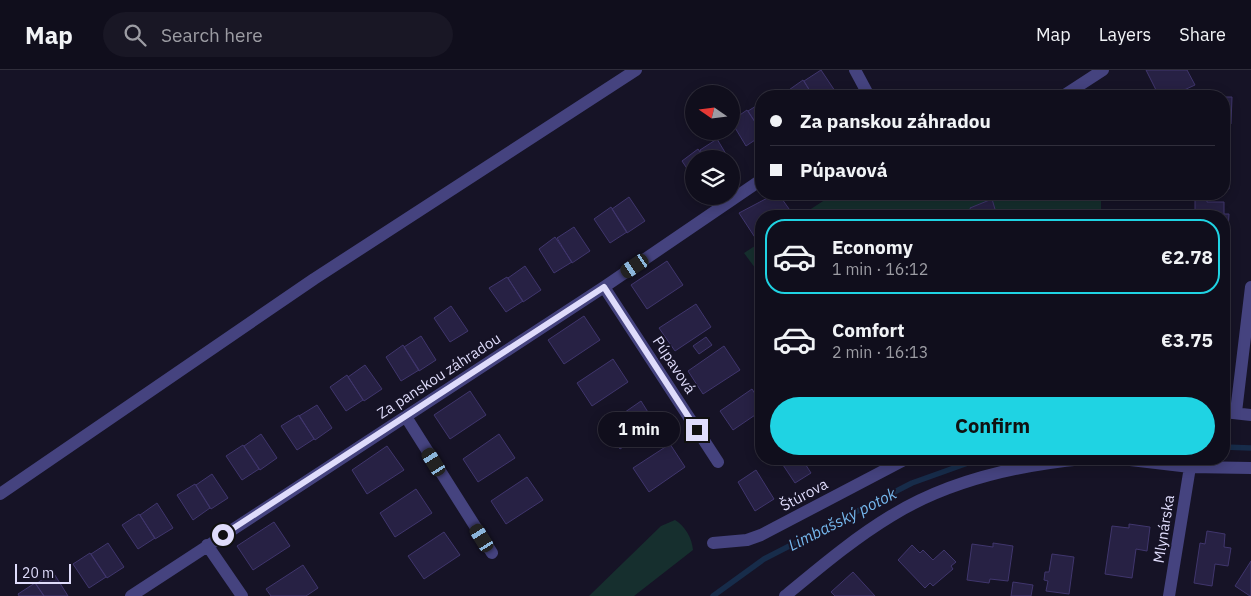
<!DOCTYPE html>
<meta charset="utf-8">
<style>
body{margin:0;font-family:"IBM Plex Sans",sans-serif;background:#191725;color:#f1f3f6;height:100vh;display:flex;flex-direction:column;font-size:19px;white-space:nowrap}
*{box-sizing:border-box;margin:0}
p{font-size:16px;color:#9c9ca3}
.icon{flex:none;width:28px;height:28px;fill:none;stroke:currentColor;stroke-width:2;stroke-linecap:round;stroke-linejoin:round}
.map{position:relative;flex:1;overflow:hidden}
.side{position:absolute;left:755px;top:140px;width:475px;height:255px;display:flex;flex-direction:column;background:#100e1c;border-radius:20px;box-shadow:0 2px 12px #0003,0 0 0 1px #302e3b}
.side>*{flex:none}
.top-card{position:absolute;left:755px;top:20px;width:475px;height:110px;border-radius:20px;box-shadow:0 2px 12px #0003,0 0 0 1px #302e3b;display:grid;align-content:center;height:110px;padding:0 15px;background:#100e1c}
.needle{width:32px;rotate:284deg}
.fabs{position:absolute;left:685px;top:15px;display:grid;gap:10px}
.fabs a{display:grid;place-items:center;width:55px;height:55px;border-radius:50%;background:#100e1c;box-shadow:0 2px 12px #0003,0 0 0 1px #302e3b;font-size:25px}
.scale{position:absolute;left:15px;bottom:12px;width:56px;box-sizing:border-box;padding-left:5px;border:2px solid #dfdcfb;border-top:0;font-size:14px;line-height:18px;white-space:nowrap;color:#dfdcfb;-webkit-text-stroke:4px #161326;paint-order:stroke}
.end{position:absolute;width:22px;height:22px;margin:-11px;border:6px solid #dfdcfb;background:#111;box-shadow:0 0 0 2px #111}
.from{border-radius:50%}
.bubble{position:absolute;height:35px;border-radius:18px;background:#100e1c;box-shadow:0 2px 12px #0003,0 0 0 1px #302e3b;font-size:16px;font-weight:700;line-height:35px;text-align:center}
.car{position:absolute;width:15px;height:30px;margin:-15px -8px;border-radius:6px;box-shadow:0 0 4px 1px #0007;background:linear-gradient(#222 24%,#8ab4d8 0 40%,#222 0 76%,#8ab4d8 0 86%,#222 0)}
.top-card b{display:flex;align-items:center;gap:18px;height:48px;font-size:19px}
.top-card b+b{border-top:1px solid #302e3b}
.top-card i{width:12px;height:12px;background:#f1f3f6}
ul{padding:9px 0 0;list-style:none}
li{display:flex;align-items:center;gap:15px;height:75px;margin:0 10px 8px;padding:0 5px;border:2px solid transparent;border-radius:20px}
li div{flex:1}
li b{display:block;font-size:19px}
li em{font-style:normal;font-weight:700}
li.active{border-color:#1fd3e3}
li>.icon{width:45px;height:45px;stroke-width:1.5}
.button{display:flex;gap:10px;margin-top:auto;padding:10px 15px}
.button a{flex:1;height:58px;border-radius:30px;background:#1fd3e3;color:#111;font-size:20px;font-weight:700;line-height:58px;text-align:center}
header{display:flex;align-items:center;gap:30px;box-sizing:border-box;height:70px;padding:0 25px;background:#100e1c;border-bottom:1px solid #302e3b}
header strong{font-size:24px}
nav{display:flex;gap:28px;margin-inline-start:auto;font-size:18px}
.search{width:350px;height:45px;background:#191725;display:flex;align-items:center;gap:12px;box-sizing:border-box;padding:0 18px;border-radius:28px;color:#9c9ca3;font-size:19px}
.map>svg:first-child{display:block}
</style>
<header>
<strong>Map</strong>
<div class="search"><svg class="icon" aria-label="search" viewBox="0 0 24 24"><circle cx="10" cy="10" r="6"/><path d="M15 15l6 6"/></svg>Search here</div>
<nav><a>Map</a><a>Layers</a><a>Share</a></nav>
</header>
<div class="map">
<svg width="1251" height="526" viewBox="0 0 1251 526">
<rect width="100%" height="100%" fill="#161326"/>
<path fill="#162f2e" d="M834,124h267v22h-301z
M761,172v34l-17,-23z
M675,450c10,6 17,18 18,30l-59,46h-45l72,-70z"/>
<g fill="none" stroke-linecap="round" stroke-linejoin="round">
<path stroke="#172c4a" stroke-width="5.5" d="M1224,377l27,1
M713,526l51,-37 148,-76 67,-24"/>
</g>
<path fill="#272144" stroke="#40366d" d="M821,0l16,24 -4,2h-20l-9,-15z
M1146,0h41l8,15 -24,11h-12z
M803,10l10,16h-24l-3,-4z
M1224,27h8l-1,27h-7z
M761,33v28l-13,-20z
M747,40l14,21v5l-15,10 -15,-25z
M717,69l12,20h-24l-5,-9z
M698,79l7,10h-11v20l-12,-18z
M1224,104h5v15h-5z
M775,124h10l1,2 -4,3 12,17h-33v20l-5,3 -17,-26z
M629,127l16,24 -18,12 -15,-24z
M1195,128h12v4h17v12h5l-1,17 -4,1v-16h-29z
M992,129l5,17h-27l2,-1 -2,-7z
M611,137l16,25 -17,11 -16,-24z
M574,157l16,24 -18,12 -15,-25z
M555,167l17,25 -18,11 -15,-24z
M667,191l16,24 -36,24 -16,-24z
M525,196l16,24 -18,12 -15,-24z
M507,207l16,24 -17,11 -17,-24z
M696,234l15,23 -36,24 -16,-23z
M451,236l17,25 -18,11 -16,-24z
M584,246l16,24 -36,24 -16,-24z
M421,266l15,24 -17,11 -15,-24z
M706,267l6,8 -13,9 -6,-8z
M1224,272h4v16h-4z
M403,275l16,25 -18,11 -15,-24z
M724,276l16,24 -37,24 -15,-23z
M613,289l15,23 -36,24 -15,-23z
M365,295l17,24 -18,12 -16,-24z
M1224,304h2l-1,29h-1z
M347,305l16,25 -17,11 -16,-24z
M752,319l9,14v8l-28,19 -13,-19z
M470,321l16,24 -36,24 -16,-24z
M641,331l15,24 -36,24 -15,-23z
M317,335l15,23 -17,12 -16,-24z
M299,345l15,24 -17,11 -16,-24z
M261,364l16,24 -17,12 -16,-24z
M499,364l16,24 -37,24 -15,-23z
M670,374l15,23 -36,25 -16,-24z
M243,375l16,24 -17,11 -16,-24z
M387,376l17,24 -37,24 -15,-24z
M779,389h23l9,14 -16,10z
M756,400l18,29 -19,12 -17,-29z
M212,404l16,24 -17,11 -15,-24z
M527,407l16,23 -37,24 -15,-23z
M195,414l15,24 -17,12 -16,-25z
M416,419l16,24 -37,24 -15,-24z
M157,433l16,25 -18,11 -15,-24z
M139,444l16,24 -17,11 -16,-24z
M274,452l16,24 -37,24 -16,-24z
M1129,454l21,3 -3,24 -11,-2 -4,29 -27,-4 7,-48 17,2z
M1207,461l18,3 -1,13 7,1 -3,18 -13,-2 -3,22 -18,-3 6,-40 5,1z
M444,462l16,23 -36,24 -16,-23z
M108,473l16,24 -17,11 -16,-24z
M993,473l20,3 -5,35 -18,-2 -1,4 -22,-3 5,-36 21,3z
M912,475l8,8 3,-3 10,10 11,-10 12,12 -5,4 2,3 -20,17 -3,-3 -5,5 -27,-28z
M90,483l16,24 -17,11 -16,-24z
M1052,484l22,3 -5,37 -23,-3 2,-10 -4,-1 1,-8h4z
M1251,491v35h-1l-15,-10z
M303,495l15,23 -12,8h-35l-5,-7z
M53,502l15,24h-24l-8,-12z
M853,502l22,24h-40l-4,-4z
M1013,512l20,3 -2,11h-20z
M35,513l9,13h-25l-1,-2z"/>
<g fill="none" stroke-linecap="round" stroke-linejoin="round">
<path stroke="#45437f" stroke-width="12" d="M855,0l14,26
M1063,26l40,-26
M604,217l114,175
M1224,342l27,3
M1236,342l15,-125
M406,347l86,136
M1122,389l68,8 61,1
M0,424l314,-215 322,-209
M713,473l34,-3 14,-5 145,-76
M207,475l35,51
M131,526l473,-309 157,-107
M785,526c34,-28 68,-57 106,-80 57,-35 127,-51 193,-57
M1169,526l21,-129"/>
</g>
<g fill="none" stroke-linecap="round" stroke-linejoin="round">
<path stroke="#dfdcfb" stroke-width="6" d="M223,465l381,-248 93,143"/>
</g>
<g text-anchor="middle" stroke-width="4" stroke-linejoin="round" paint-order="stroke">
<g font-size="15" fill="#dfdcfb" stroke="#161326">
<text transform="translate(674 295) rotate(57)" y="5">Púpavová</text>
<text transform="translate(439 306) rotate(-33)" y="5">Za panskou záhradou</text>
<text transform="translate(804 425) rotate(-28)" y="5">Štúrova</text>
<text transform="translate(1164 459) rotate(-81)" y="5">Mlynárska</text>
</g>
<g font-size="16" font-style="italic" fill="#76b8ee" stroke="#161326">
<text transform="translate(842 449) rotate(-27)" y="6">Limbašský potok</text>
</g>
</g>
</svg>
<div class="fabs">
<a><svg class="needle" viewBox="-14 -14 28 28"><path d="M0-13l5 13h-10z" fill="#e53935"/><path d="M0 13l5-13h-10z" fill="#9c9ca3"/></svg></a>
<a><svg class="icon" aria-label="layers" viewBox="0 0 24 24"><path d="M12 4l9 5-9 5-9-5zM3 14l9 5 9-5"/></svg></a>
</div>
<div class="scale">20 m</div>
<i class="end from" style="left:223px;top:465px"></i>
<i class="end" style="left:697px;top:360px"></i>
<div class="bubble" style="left:598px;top:342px;width:82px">1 min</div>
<i class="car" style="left:635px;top:196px;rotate:236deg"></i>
<i class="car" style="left:434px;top:392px;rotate:328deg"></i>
<i class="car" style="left:482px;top:468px;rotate:328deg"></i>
<div class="top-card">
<b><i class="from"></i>Za panskou záhradou</b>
<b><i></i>Púpavová</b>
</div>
<section class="side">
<ul>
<li class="active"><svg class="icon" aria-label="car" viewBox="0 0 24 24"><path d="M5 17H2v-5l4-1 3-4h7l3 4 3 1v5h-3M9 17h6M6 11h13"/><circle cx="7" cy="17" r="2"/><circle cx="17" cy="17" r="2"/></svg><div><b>Economy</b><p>1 min · 16:12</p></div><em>€2.78</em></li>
<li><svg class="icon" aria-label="car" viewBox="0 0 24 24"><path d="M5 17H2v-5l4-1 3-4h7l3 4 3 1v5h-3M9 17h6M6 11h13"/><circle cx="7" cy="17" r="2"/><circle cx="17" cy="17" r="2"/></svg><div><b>Comfort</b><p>2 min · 16:13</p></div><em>€3.75</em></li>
</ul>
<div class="button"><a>Confirm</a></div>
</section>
</div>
